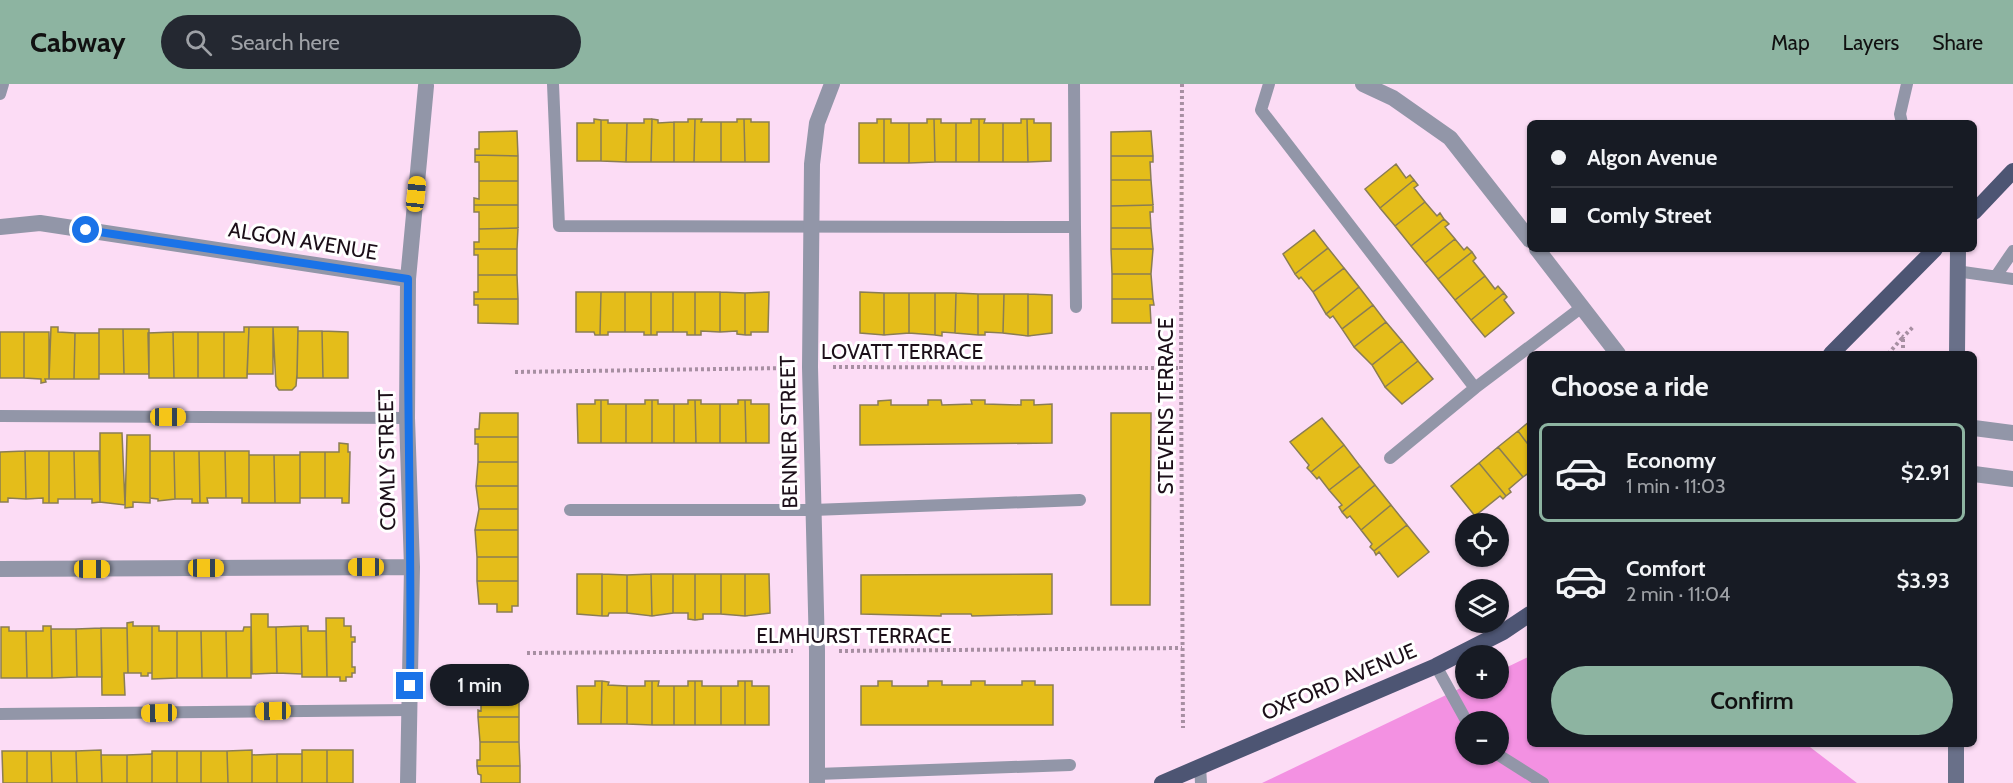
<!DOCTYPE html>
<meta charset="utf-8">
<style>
body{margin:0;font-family:Cabin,sans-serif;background:#242831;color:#f1f3f6;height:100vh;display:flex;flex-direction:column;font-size:22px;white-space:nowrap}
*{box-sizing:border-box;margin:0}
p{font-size:20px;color:#9ea1a6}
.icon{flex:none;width:33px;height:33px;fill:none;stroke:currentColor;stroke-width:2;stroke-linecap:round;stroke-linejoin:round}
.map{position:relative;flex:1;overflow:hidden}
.drawer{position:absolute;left:1527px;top:267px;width:450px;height:396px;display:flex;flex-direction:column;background:#171b24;border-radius:9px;box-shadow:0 2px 4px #0004}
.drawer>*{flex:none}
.hud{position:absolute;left:1527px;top:36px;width:450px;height:132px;border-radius:9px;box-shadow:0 2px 4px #0004;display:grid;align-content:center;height:132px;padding:0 24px;background:#171b24}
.buttons{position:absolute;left:1455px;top:429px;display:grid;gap:12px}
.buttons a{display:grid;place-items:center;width:54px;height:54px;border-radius:50%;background:#171b24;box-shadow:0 2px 4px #0004;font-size:30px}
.end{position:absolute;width:27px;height:27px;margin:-14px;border:8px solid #1a73e8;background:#fff;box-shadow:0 0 0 3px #fff}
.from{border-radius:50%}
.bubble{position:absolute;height:42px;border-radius:21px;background:#171b24;box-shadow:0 2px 4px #0004;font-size:20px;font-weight:600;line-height:42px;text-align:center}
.car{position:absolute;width:18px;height:36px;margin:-18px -9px;border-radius:8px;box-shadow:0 0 4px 2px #0007;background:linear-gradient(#f5c518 24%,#345 0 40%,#f5c518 0 76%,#345 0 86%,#f5c518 0)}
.hud b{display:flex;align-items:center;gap:21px;height:57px;font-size:22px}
.hud b+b{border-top:2px solid #363941}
.hud i{width:15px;height:15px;background:#f1f3f6}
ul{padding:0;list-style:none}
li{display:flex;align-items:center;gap:18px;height:99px;margin:0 12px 9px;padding:0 12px;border:3px solid transparent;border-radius:9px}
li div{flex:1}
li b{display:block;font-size:22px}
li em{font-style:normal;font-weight:600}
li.selected{border-color:#8db4a1}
li>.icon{width:54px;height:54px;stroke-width:1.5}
h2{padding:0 24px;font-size:27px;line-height:72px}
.action{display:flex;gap:12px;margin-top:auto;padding:12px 24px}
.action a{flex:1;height:69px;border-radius:36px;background:#8db4a1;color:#111;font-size:24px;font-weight:600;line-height:69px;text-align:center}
header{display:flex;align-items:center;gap:36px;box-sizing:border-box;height:84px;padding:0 30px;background:#8db4a1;color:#111}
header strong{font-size:28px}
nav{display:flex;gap:33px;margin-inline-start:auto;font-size:21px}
.search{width:420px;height:54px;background:#242831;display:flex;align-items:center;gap:15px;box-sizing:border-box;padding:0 21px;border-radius:33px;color:#9ea1a6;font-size:22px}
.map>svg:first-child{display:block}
</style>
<header>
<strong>Cabway</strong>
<div class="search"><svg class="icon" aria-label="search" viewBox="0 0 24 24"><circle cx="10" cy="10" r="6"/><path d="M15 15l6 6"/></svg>Search here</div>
<nav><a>Map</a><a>Layers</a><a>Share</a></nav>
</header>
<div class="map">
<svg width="2013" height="699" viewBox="0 0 2013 699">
<rect width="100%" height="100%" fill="#fcdcf5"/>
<path fill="#f391e2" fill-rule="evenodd" d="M1530,572v88h276l51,39h-595l203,-97 1,2h32l1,-17zM1466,638h32v32h-32z"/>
<path fill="#e4bd1a" stroke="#8a7d54" stroke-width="1.5" d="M594,35l7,1v41h-24v-38h17z
M644,35h8l-1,43h-25l1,-39h17z
M652,35l6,1v3l16,-1v40h-23z
M688,35h7l-1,43h-20v-40h14z
M695,35h7l-1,3h20v40h-27z
M737,35h7l1,43h-24v-40h16z
M744,35h7v3h18v40h-24z
M877,35h7v44h-25v-40h18z
M884,35h7v4h18v40h-25z
M927,35h7l1,43 -26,1v-40h18z
M934,35h7v4h15v39h-21z
M971,35h8v43h-23v-39h15z
M979,35h6l-1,4h19v39h-24z
M1021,35h6l1,43h-25v-39h18z
M1027,35h7v4h17v38l-23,1z
M601,36h7v3h19l-1,39 -25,-1z
M517,47l1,25 -43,-1v-6h4v-17z
M1151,47l2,25h-42v-24z
M475,71l43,1v25h-39v-19h-4z
M1111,72h42v6h-3l1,18h-40z
M1396,80l10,14 4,-3 4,5 -34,28 -15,-19z
M1111,96h40l2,25 -42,1z
M1414,96l4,5 -4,3 11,14 -30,24 -15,-18z
M479,97h39v24h-44v-7l5,1z
M1425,118l12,14 3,-3 4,6 -33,27 -16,-20z
M474,121h44v23l-39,1v-17h-5z
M1153,121v7h-3l1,16h-40v-22z
M1444,135l5,5 -4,3 10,12 -30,24 -14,-17z
M518,144l-1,21h-43v-7h5v-13z
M1111,144h40l2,21h-42z
M1314,146l14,18 -33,26 -12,-20z
M1455,155l9,11 3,-3 5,5 -34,27 -13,-16z
M1328,164l16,20 -31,24 -12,-15 -2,2 -4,-5z
M474,165h43v26h-39v-20h-4z
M1111,165h42l-2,25h-39z
M1472,168l4,6 -3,3 12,15 -30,24 -17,-21z
M1344,184l15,19 -33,27 -13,-22z
M1112,190h39l2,25h-41z
M478,191h39l1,24h-44v-7h4z
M1485,192l10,13 3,-3 6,7 -33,27 -16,-20z
M1359,203l14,18 -31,24 -9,-13 -3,2 -4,-4z
M576,208h25l-1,43h-5l-1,-3h-18z
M601,208h24v40h-17v3h-8z
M625,208h26v43h-7v-3h-19z
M651,208h22v40h-16v3h-6z
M673,208h22v43h-8v-3h-14z
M695,208h25v40l-19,-1v4h-6z
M720,208l25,1v42l-8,-1v-3l-17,1z
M769,208l-1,40h-17v3h-6v-42z
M860,208l24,1v42l-24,-2z
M884,209h25v40l-25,2z
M909,209h26v42l-26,-2z
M935,209h21l-1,40 -13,-1v4l-7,-1z
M956,209l22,1v41l-23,-2z
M1504,209l3,4 -3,3 10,13 -29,24 -14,-17z
M978,210h26l-1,39 -18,-1v3h-7z
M1004,210h24v42l-25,-3z
M1028,210l24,1v38l-24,3z
M474,215h44v25l-40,-1v-18h-4z
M1112,215h41l1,6h-4l1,18h-39z
M1373,221l13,17 -32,25 -12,-18z
M1386,238l16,19 -30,24 -18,-18z
M51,243h7v5l17,1 -1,46h-25z
M244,243h5l-2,51h-23v-46h20z
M249,243h24v47h-26z
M273,243h25l-1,47 -1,12 -4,4h-13l-3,-4z
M99,245h24l1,45h-25z
M123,245h26v45h-25z
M298,247h24l1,47h-26z
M322,247l26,1v46h-25z
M0,248h24v46h-24z
M24,248h25v47h-4l1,3 -5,1v-4l-17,-1z
M173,248h25v46h-24z
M173,248l1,46h-25l-1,-45z
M198,248h26v46h-26z
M75,249h24v46h-25z
M1402,257l16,20 -33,26 -13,-22z
M1418,277l15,18 -31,25 -17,-17z
M595,316h6v43h-23l-1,-39h18z
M601,316h7v4h18v39h-25z
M645,316h7v43h-26v-39h19z
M652,316h6v4h16v39h-22z
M688,316h7l1,43h-22v-39h14z
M695,316h6v4h19v39h-24z
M738,316h7l1,43h-26v-39h18z
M745,316h6v4h18v39h-23z
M891,316v5h37v-5h13l1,5 30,-1 -1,-4h14v4l36,1v-5h13v5l18,-1v39l-192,2v-40h18v-4z
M480,329h38v24h-43v-8h4z
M1111,329h40l-1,192h-39z
M1322,334l22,27 -33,27 -4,-4 2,-3 -19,-23z
M1530,337v26l-12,-16z
M1518,347l12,16v25l-7,5 -25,-30z
M100,349h22l3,72 -25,-3z
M127,351h23v68l-17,-1v5l-8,1z
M475,353h43v25h-40v-18h-3z
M339,359l9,1v8h2l-1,51h-7v-5h-17v-46h14z
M1344,361l16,21 -31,24 -10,-13 -2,2 -6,-7z
M1498,363l25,30 -14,12 2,3 -5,4 -27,-33z
M25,367l1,48 -18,-1v4h-8v-50z
M25,367h24v52h-6v-5l-17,1z
M49,367h25l1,48h-17v4h-9z
M74,367h25l1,51 -8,1v-4h-17z
M150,367h24l1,48 -17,2v-2l-8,-1z
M174,367h25l1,52h-8v-4h-17z
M199,367h26l1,47h-19l1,5h-8z
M225,367h24v52h-7v-5h-16z
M300,368h25v46h-25z
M249,371h25l1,48h-26z
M274,371h26v48h-25z
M478,378h40v24h-42z
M1479,379l27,33 -3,3 -3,-3 -25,20 -24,-30z
M1360,382l15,19 -33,27 -3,-5 3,-2 -13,-15z
M1375,401l16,20 -30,25 -11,-14 -3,2 -5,-6z
M476,402h42v23h-39z
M1391,421l16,20 -33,26 -4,-4 2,-3 -11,-14z
M479,425h39v21h-43z
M1407,441l22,27 -31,25 -19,-25 -3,3 -2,-4z
M475,446h43v27h-41z
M477,473h41v24h-41z
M577,490h25v42l-25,-2z
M602,490l25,1v38h-18l-1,3h-6z
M651,490l1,42 -25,-3v-38z
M651,490h22v39l-21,3z
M673,490h22v46l-7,-1v-6h-15z
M695,490h26v40h-18v5l-8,1z
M721,490h24v42l-24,-2z
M745,490h24l1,39 -25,3z
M1052,490v40l-80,2 -1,-2h-30v2l-80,-2v-39z
M477,497h41v25h-6v6h-15v-8h-18z
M251,530h17v13h8l1,46 -25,1z
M326,534h18v8h7v11h4v5h-3v25h3v6h-3v4h-6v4h-6v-4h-13z
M133,538v4h19v47h-4v3h-7v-3h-13l-1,-50z
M43,542h8l1,52h-25l-1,-47h17z
M152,542h7v5h18v47l-25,1z
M301,542h7v5h18l1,46h-25z
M301,542l1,48 -25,-1 -1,-46z
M1,543h8v4h17l1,47h-26z
M244,543h7v51h-24l-1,-47h17z
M101,544l1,49h-25l-1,-48z
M101,544h26l1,45h-4l1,22h-23z
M51,545h25l1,48 -25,1z
M177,547h24l1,47h-25z
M201,547h25l1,47h-25z
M595,597h7l-1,43h-23l-1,-38h18z
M602,597l7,1 -1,3 19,1v38h-26z
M645,597h7v44l-25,-1v-38h18z
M652,597h7l-1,5h16v39h-22z
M688,597h7v44h-21v-39h14z
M695,597h7v5h19v39h-26z
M738,597h7v44h-24v-39h17z
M745,597h7v5h17v39h-24z
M878,597h14v5h36v-5h14v4h29v-4h14v4h37v-4h13v4h18v40h-192v-39h17z
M481,610h38v23h-41v-7l3,1z
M478,633h41v25h-39z
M480,658h39l1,24h-43v-6h3z
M101,666l1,33h-25l-1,-32z
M252,666v33h-24l-1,-32z
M302,666h25v33h-25z
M327,666h26v33h-26z
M2,667h25v32h-24z
M27,667h24l1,32h-25z
M51,667h25l1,32h-25z
M152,667h25v32h-25z
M177,667h24v32h-24z
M201,667h26l1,32h-27z
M152,670v29h-25v-28z
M277,670v29h-25v-28z
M277,670h25v29h-25z
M101,671h26v28h-25z
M477,682h43v17h-39v-8l-3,-1z"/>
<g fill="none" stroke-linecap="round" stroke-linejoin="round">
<path stroke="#a78fa2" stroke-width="4" stroke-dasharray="3 3" stroke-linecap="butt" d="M1182,0l-1,284 2,360
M1897,248l6,5 11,-11
M1888,270l15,-17
M1903,270v-16
M833,283l348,1
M515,288l272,-4
M839,567l343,-3
M527,569l266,-2"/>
<path stroke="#9296a8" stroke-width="12" d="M553,0l6,142 516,1 -1,-143
M1269,0l-8,26 214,278 107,-81
M0,10l3,-10
M1902,39l-2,-9 7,-30
M1075,143l1,80
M1956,187l57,8
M1996,192l17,-25
M0,332l407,2
M1390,374l85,-70
M570,426h243l267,-10
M1436,582l31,56
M0,630l409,-4
M1497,670l46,29
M1200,682l1,17
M817,690l253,-9"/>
<path stroke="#9296a8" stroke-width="16" d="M1363,0l30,14 57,40 80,102
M0,143l40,-4 368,56
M1537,165l81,105
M0,485l412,-2
M408,699l4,-216 -5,-149 1,-139 18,-193
M817,699v-132l-7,-284 2,-203 5,-41 15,-39"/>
<path stroke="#9296a8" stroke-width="16" d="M1974,344l39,5
M1974,390l39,5"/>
<path stroke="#697089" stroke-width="16" d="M1957,270l1,-105
M1956,699v-39"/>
<path stroke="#4d5573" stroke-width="16" d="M1974,128l39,-41
M1831,270l104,-105
M1162,699l274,-117 67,-34 27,-18"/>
</g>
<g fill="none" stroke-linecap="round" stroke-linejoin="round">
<path stroke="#1a73e8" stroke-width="8" d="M86,146l322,49c-1,136 4,271 2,407"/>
</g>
<g text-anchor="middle" stroke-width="6" stroke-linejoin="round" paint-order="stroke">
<g font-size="21" fill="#1c0f19" stroke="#fff">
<text transform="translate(303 157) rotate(9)" y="7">ALGON AVENUE</text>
<text x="902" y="275">LOVATT TERRACE</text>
<text transform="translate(1166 322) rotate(-90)" y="7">STEVENS TERRACE</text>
<text transform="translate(789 348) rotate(-91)" y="7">BENNER STREET</text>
<text transform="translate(387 376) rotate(-91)" y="7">COMLY STREET</text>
<text x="854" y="559">ELMHURST TERRACE</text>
<text transform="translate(1339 598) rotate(-23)" y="7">OXFORD AVENUE</text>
</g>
</g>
</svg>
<div class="buttons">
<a><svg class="icon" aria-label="locate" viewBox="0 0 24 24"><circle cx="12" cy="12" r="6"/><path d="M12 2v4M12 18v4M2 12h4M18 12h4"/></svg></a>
<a><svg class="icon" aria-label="layers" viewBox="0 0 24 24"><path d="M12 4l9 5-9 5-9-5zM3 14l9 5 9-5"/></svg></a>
<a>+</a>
<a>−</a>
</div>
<i class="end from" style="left:86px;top:146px"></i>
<i class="end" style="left:410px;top:602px"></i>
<div class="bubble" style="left:430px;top:580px;width:99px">1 min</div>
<i class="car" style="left:416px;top:110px;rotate:6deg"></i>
<i class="car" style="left:168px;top:333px;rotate:90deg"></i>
<i class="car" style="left:366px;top:483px;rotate:270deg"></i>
<i class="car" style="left:206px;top:484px;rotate:90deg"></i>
<i class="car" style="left:92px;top:485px;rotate:90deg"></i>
<i class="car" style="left:273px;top:627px;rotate:269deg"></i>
<i class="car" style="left:159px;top:629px;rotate:269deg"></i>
<div class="hud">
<b><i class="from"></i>Algon Avenue</b>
<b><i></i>Comly Street</b>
</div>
<section class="drawer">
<h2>Choose a ride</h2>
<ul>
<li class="selected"><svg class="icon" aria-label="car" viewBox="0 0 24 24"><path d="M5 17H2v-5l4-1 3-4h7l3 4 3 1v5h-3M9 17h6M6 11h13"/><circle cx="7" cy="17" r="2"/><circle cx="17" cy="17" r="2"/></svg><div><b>Economy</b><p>1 min · 11:03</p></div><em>$2.91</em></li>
<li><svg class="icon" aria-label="car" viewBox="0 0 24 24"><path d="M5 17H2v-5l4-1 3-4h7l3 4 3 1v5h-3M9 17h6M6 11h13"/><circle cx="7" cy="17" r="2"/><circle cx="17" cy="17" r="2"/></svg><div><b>Comfort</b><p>2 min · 11:04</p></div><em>$3.93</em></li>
</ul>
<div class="action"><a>Confirm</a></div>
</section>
</div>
